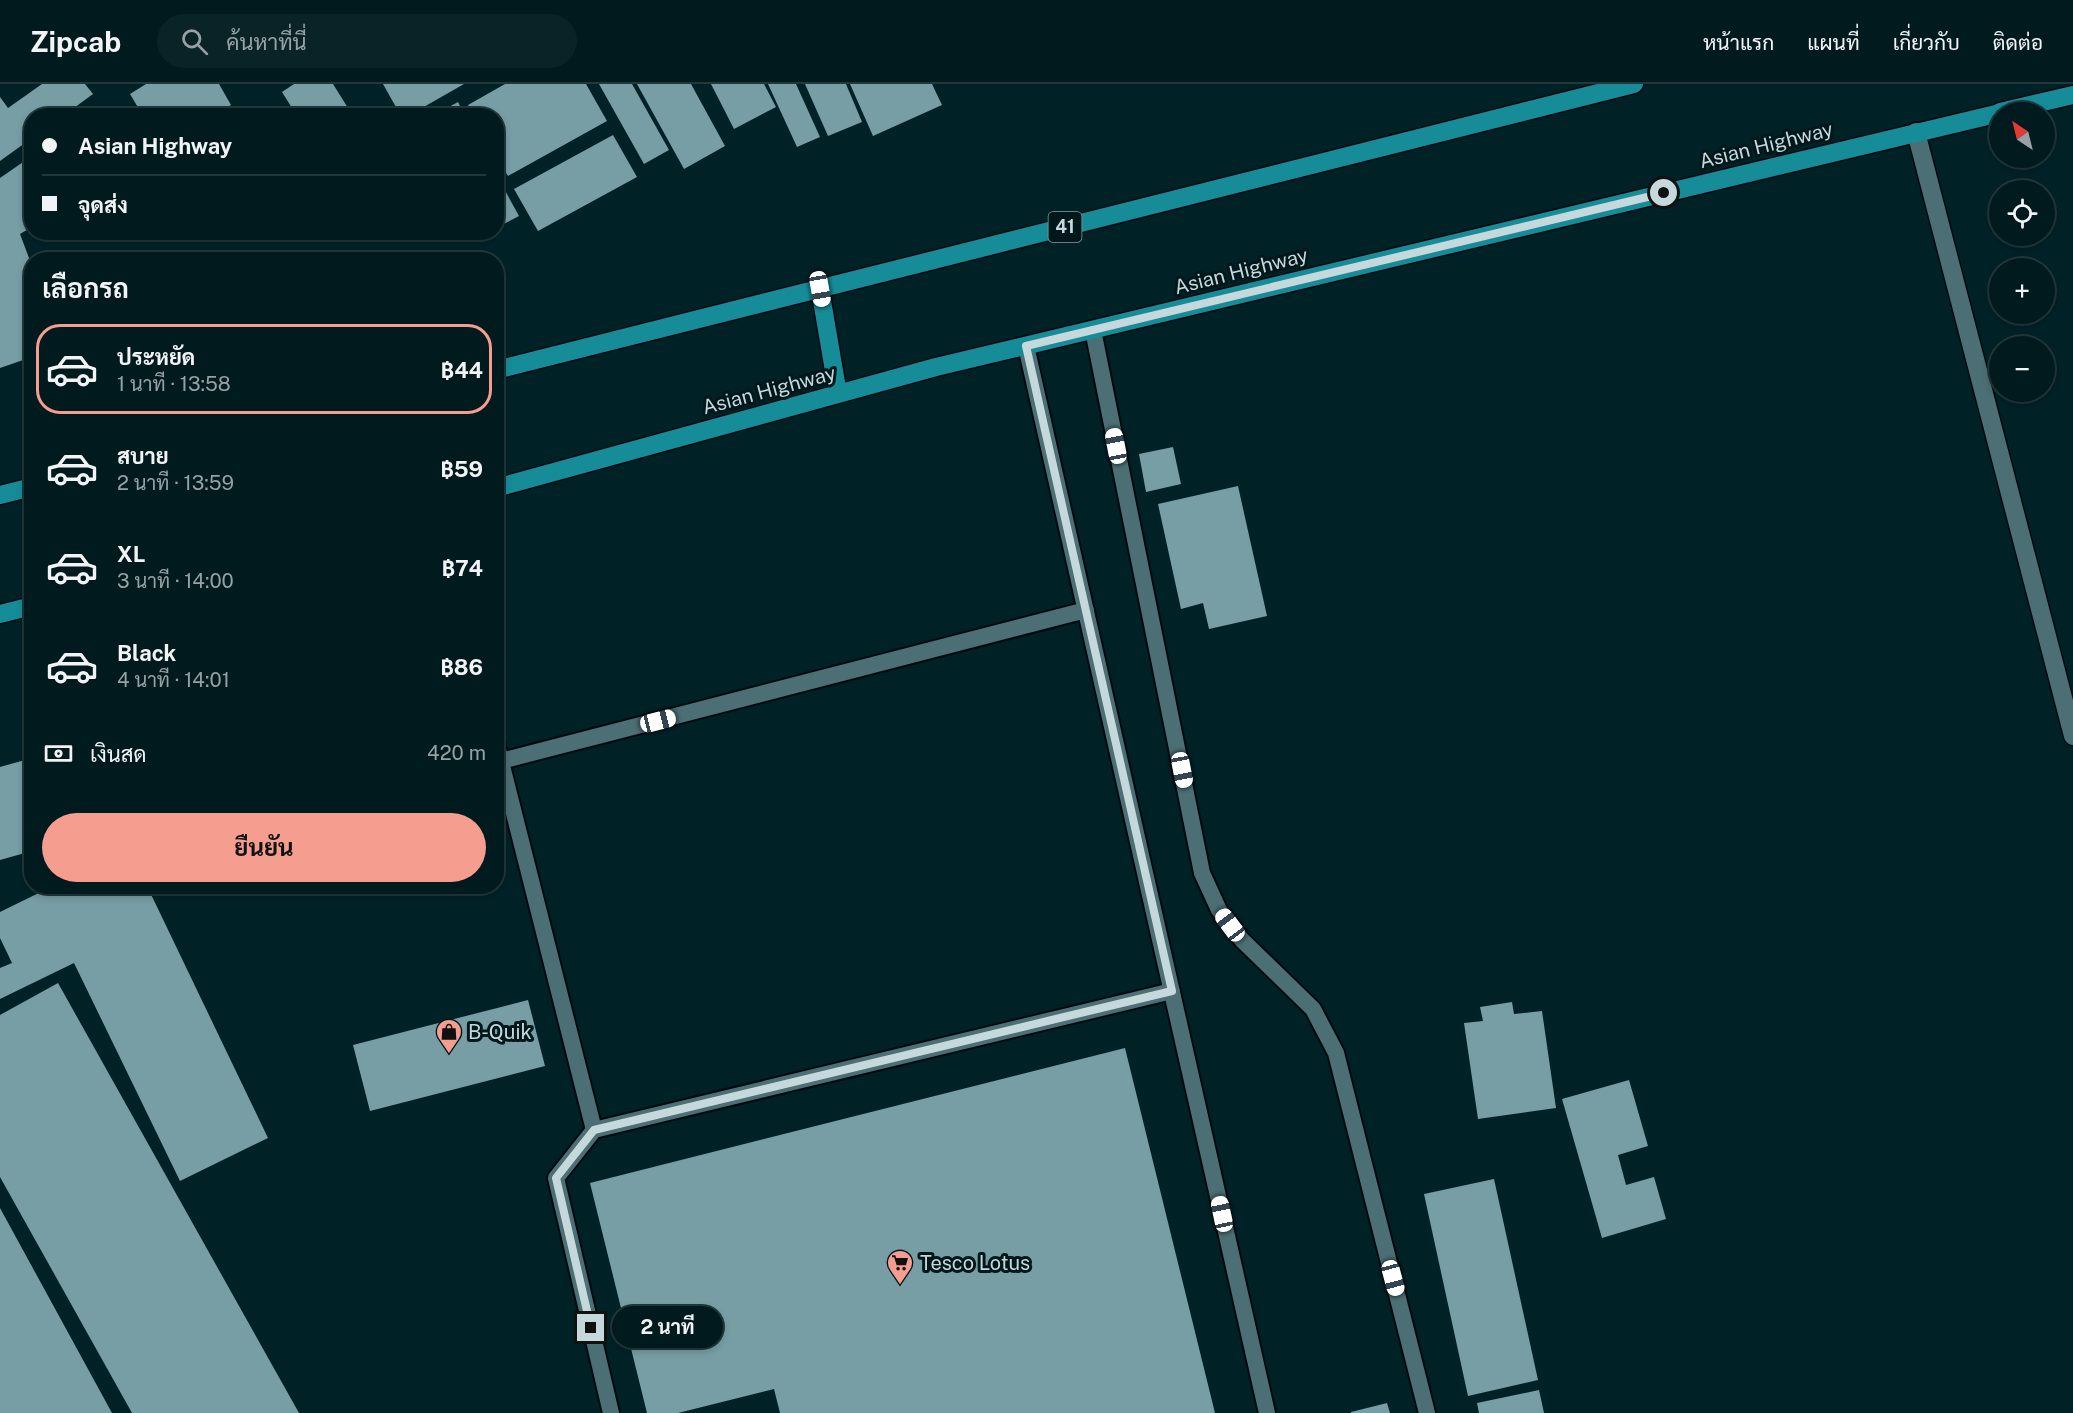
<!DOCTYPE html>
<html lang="th">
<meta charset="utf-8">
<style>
body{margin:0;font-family:"Public Sans",Sarabun,sans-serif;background:#0a2326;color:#f1f3f6;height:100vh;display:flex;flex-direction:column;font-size:22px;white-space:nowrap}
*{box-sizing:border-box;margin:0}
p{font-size:20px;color:#95a1a4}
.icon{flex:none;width:33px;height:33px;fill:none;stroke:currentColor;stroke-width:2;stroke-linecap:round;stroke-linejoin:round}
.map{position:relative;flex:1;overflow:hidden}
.panel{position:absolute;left:24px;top:168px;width:480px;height:642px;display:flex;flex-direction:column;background:#001a1d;border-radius:24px;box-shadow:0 3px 9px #0003,0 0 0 2px #22383b}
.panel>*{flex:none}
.hud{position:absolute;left:24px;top:24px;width:480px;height:132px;border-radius:24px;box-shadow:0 3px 9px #0003,0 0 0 2px #22383b;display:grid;align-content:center;height:132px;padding:0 18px;background:#001a1d}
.needle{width:39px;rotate:325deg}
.controls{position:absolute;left:1989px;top:18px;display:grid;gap:12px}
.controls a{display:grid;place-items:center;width:66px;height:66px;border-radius:50%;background:#001a1d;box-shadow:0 3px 9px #0003,0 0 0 2px #22383b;font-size:30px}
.end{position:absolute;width:27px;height:27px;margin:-14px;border:8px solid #c5d8db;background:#111;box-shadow:0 0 0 3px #111}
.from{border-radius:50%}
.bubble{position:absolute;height:42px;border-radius:21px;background:#001a1d;box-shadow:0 3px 9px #0003,0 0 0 2px #22383b;font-size:20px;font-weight:700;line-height:42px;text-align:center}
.car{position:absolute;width:18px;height:36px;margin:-18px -9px;border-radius:8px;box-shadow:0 0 4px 2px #0007;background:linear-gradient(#fff 24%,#345 0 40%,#fff 0 76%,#345 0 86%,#fff 0)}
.hud b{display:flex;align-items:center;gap:21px;height:57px;font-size:22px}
.hud b+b{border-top:2px solid #22383b}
.hud i{width:15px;height:15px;background:#f1f3f6}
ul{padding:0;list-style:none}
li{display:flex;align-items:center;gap:18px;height:90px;margin:0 12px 9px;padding:0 6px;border:3px solid transparent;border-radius:24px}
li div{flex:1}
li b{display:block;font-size:22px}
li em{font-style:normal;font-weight:700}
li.active{border-color:#f59d8e}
li>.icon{width:54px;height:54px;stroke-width:1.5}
h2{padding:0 18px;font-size:27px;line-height:72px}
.pay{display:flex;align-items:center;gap:15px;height:66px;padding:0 18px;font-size:22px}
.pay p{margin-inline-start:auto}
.primary-button{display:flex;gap:12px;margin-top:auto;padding:12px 18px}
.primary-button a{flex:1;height:69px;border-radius:36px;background:#f59d8e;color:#111;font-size:24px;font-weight:700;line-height:69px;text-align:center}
header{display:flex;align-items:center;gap:36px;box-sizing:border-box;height:84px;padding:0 30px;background:#001a1d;border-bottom:2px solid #22383b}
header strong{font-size:28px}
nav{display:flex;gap:33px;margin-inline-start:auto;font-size:21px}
.search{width:420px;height:54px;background:#0a2326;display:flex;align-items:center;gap:15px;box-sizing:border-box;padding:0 21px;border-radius:33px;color:#95a1a4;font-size:22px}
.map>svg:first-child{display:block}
</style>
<header>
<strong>Zipcab</strong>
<div class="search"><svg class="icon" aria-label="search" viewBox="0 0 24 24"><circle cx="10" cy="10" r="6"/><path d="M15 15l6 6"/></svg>ค้นหาที่นี่</div>
<nav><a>หน้าแรก</a><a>แผนที่</a><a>เกี่ยวกับ</a><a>ติดต่อ</a></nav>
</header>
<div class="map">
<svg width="2073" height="1329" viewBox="0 0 2073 1329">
<rect width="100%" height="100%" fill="#002227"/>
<path fill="#769ea4" d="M42,0h43l8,10 -30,22h-31v22l-32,23v-64l8,11z
M146,0h73l12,21 -17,11h-71l-13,-22z
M294,0h39l20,32h-56l-15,-24z
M383,0h81l-56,32h-7z
M505,0h81l21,37 -99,55 -12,-20v-40h-22l-6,-11z
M599,0h33l37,66 -25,14z
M637,0h54l34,62 -41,23z
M711,0h53l12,23 -42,22z
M768,0h28l24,53 -23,10z
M805,0h41l16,38 -34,14z
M850,0h82l10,21 -69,31z
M458,18l7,14h-33z
M613,51l24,42 -99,54 -24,-42z
M26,76l6,8v59l-12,7 12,32v91l-32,11v-190z
M496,90l23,42 -23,12z
M372,148h21l-15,10z
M1173,363l8,37 -35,8 -7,-38z
M1238,402l29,130 -58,13 -6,-26 -22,6 -23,-105z
M32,674v93l-32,9v-93z
M53,802h94l121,252 -88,43 -106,-218 -74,36v-31l12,-5 -12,-25v-26z
M58,899l241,430h-167l-132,-236v-162z
M528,916l17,66 -175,45 -17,-66z
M1512,918l2,12 28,-3 14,97 -78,11 -14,-96 19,-2 -3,-14z
M1125,964l90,365h-435l-6,-24 -96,24h-31l-57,-230z
M1629,996l19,66 -30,9 8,30 28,-8 12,42 -64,19 -40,-139z
M1494,1095l44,201 -70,16 -44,-202z
M0,1124l112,205h-112z
M1539,1306l5,23h-65l-2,-10z
M1387,1319l3,10h-39v-1z"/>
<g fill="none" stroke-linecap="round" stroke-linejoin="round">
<defs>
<path id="service" d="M1093,246l109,543 17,37 23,30 71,69 23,44 91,360
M1026,262l241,1067
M496,658l98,388
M501,677l585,-151
M611,1329l-55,-235 38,-48 578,-139"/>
<path id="minor" d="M1916,48l157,604"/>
<path id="trunk" d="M2000,28l73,-17
M820,205l18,105
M496,286l1138,-286
M496,404l440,-121 1064,-254
M0,411l32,-8
M0,530l32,-8"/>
</defs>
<use href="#service" stroke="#000a0e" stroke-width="20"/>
<use href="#minor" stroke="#000a0e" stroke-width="21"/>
<use href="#trunk" stroke="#000a0e" stroke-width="21"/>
<use href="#service" stroke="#4b6f74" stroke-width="16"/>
<use href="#minor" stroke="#4b6f74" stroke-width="18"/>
<use href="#trunk" stroke="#168c99" stroke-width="18"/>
</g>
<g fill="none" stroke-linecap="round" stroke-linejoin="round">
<path stroke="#c5d8db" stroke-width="8" d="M591,1244l-35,-150 38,-48 578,-139 -146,-645 638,-153"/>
</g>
<defs>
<symbol id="shop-pin" viewBox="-11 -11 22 30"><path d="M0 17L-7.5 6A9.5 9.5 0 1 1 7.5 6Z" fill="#f59d8e" stroke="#00181b"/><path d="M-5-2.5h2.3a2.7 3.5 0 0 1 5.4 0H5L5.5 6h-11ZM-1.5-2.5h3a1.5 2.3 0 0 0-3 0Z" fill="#111"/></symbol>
<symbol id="supermarket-pin" viewBox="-11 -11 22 30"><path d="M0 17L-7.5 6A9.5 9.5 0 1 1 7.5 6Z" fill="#f59d8e" stroke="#00181b"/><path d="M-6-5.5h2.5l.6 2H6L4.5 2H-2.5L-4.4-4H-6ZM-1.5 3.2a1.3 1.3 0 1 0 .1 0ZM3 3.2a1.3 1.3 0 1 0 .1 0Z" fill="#111"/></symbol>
</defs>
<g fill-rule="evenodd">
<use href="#shop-pin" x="434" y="933" width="30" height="40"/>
<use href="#supermarket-pin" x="885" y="1164" width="30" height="40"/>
</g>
<g text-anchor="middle" stroke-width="6" stroke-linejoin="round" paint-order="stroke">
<rect fill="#00181b" stroke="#8a9ea1" stroke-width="1.5" x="1048.5" y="128" width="33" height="30" rx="4.5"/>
<g font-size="18" font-weight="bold" fill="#c5d8db">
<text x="1065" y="149">41</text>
</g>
<g font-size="20" fill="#c5d8db" stroke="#00181b">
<text transform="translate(1766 61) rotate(-14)" y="7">Asian Highway</text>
<text transform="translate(1241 187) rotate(-14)" y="7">Asian Highway</text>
<text transform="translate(769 306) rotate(-15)" y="7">Asian Highway</text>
</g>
<g font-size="20" fill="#c5d8db" stroke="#00181b" text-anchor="start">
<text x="468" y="955">B-Quik</text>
<text x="920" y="1186">Tesco Lotus</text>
</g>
</g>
</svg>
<div class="controls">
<a><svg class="needle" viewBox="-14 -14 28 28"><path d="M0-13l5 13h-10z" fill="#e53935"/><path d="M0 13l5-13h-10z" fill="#95a1a4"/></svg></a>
<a><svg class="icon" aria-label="locate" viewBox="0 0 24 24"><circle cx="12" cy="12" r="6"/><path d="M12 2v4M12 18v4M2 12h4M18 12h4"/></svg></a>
<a>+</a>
<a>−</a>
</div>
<i class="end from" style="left:1664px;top:109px"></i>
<i class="end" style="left:591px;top:1244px"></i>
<div class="bubble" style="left:612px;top:1222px;width:111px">2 นาที</div>
<i class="car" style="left:820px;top:205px;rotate:170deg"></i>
<i class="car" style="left:1116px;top:362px;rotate:349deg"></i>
<i class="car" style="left:658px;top:637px;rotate:76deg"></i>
<i class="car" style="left:1182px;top:686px;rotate:169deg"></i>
<i class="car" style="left:1230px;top:841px;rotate:323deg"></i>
<i class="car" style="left:1222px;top:1130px;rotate:348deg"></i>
<i class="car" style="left:1393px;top:1194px;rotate:165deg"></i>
<div class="hud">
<b><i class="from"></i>Asian Highway</b>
<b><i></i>จุดส่ง</b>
</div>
<section class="panel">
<h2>เลือกรถ</h2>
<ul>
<li class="active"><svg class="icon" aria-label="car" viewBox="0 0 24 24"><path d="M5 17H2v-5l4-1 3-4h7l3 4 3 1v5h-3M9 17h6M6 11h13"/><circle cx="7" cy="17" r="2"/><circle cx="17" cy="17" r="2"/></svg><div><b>ประหยัด</b><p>1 นาที · 13:58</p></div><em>฿44</em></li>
<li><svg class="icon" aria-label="car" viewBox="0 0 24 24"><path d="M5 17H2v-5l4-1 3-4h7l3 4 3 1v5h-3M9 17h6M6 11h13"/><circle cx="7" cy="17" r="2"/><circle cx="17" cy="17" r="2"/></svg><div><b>สบาย</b><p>2 นาที · 13:59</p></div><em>฿59</em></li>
<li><svg class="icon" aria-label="car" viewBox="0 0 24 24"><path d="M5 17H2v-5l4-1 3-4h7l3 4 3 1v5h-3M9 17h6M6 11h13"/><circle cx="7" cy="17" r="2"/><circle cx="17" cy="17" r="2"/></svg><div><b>XL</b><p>3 นาที · 14:00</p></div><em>฿74</em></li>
<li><svg class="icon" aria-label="car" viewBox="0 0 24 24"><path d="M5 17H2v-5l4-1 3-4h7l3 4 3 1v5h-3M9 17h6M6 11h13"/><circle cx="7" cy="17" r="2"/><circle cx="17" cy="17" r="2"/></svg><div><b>Black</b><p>4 นาที · 14:01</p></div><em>฿86</em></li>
</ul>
<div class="pay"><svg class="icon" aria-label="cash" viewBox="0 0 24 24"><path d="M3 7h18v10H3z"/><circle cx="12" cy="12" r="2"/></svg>เงินสด<p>420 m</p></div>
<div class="primary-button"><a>ยืนยัน</a></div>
</section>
</div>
